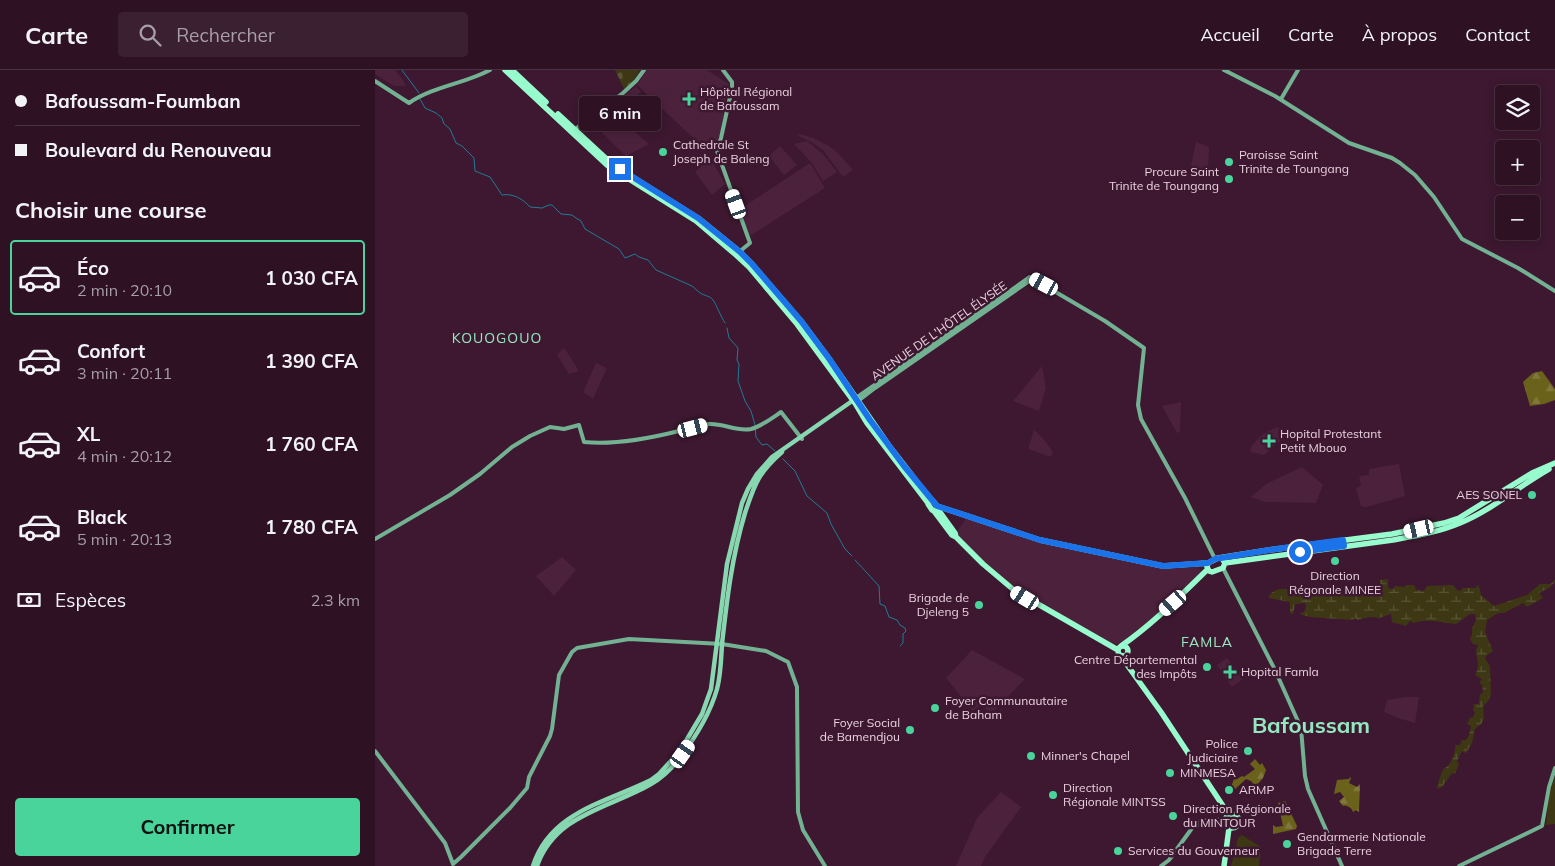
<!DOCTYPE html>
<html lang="fr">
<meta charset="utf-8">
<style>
body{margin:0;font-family:Mulish,sans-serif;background:#3a2031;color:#f1f3f6;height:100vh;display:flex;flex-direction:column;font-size:19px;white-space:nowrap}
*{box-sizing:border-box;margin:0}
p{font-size:16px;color:#a79ea6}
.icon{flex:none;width:28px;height:28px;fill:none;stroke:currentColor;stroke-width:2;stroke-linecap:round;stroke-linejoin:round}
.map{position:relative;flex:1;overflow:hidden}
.panel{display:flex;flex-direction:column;background:#2e1224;width:375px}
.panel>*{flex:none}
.top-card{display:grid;align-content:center;height:110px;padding:0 15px;background:#2e1224}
.controls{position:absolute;left:1120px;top:15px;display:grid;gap:10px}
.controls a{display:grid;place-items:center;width:45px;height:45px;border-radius:5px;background:#2e1224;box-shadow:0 2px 12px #0003,0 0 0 1px #493241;font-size:25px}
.end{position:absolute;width:22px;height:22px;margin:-11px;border:6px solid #1a73e8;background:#fff;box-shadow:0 0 0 2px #fff}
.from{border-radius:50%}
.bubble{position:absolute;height:35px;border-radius:5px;background:#2e1224;box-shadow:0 2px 12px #0003,0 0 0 1px #493241;font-size:16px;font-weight:700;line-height:35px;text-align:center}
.car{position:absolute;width:15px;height:30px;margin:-15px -8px;border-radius:6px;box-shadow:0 0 4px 1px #0007;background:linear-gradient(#fff 24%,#345 0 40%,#fff 0 76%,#345 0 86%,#fff 0)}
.top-card b{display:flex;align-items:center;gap:18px;height:48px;font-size:19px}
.top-card b+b{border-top:1px solid #493241}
.top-card i{width:12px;height:12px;background:#f1f3f6}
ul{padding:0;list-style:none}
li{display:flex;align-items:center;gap:15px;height:75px;margin:0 10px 8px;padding:0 5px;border:2px solid transparent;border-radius:5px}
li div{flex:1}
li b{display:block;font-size:19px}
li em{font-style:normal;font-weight:700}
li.on{border-color:#49d49c}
li>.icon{width:45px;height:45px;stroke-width:1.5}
h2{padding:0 15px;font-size:22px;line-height:60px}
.pay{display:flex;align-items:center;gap:12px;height:55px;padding:0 15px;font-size:19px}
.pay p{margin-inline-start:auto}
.action{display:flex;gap:10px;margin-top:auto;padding:10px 15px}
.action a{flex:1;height:58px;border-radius:5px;background:#49d49c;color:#111;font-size:20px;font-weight:700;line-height:58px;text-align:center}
header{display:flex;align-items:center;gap:30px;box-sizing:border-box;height:70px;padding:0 25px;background:#2e1224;border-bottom:1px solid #493241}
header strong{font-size:24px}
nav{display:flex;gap:28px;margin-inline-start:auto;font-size:18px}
.search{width:350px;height:45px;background:#3a2031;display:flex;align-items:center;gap:12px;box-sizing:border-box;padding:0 18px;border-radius:5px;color:#a79ea6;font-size:19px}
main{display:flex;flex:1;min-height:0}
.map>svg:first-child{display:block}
</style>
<header>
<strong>Carte</strong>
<div class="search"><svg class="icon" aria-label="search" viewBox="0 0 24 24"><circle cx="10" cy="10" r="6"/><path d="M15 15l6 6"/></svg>Rechercher</div>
<nav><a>Accueil</a><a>Carte</a><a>À propos</a><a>Contact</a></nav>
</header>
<main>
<section class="panel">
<div class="top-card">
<b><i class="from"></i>Bafoussam-Foumban</b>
<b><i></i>Boulevard du Renouveau</b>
</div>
<h2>Choisir une course</h2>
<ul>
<li class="on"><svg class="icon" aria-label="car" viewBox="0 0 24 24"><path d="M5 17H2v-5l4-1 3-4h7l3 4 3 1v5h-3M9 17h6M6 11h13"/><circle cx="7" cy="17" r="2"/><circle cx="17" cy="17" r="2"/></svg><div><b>Éco</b><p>2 min · 20:10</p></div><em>1 030 CFA</em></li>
<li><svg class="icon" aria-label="car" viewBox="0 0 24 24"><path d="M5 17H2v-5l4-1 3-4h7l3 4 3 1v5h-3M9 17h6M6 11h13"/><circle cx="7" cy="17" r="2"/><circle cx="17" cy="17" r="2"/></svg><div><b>Confort</b><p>3 min · 20:11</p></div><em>1 390 CFA</em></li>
<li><svg class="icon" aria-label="car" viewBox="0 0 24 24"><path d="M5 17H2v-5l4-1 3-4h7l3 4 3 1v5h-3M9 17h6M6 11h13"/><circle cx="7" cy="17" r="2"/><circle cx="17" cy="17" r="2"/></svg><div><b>XL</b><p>4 min · 20:12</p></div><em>1 760 CFA</em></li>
<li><svg class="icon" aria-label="car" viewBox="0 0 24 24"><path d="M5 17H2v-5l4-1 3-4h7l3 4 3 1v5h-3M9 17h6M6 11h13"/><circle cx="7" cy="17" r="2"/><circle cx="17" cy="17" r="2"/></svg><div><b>Black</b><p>5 min · 20:13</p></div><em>1 780 CFA</em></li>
</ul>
<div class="pay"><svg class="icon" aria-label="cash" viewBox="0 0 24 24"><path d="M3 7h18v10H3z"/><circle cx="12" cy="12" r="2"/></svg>Espèces<p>2.3 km</p></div>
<div class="action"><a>Confirmer</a></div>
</section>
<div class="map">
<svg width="1180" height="796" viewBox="0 0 1180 796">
<defs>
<pattern id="forest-firs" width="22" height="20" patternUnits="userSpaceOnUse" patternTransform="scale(1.25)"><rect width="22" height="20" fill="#6a621a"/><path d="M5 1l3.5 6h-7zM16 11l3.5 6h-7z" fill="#7f773b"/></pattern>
<pattern id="wetland-marsh" width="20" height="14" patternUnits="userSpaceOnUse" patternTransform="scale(1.25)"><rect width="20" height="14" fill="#3d3813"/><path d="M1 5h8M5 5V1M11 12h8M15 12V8" fill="none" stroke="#595435"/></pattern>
<pattern id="cemetery-stones" width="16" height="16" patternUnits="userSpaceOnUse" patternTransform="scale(1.25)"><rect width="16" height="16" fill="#3d3813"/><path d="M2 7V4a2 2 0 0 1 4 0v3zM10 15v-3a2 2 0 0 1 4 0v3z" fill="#595435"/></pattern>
</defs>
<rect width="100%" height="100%" fill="#3d1830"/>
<path fill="#4c213c" d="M0,0h20l8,10 3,6h-12l-19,-12z
M272,0h60l22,14 -10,56 -15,8 -67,-63z
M261,16l5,6 -18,15 10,12 -6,4 -17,-16z
M243,47l3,3 28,24 -23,12 -24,-23z
M425,64l14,4 15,8 9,7 15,17 -10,7 -20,-27 -12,-8 -13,-6z
M432,71l16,13 14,18 -14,9 -12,-19 -17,-18z
M821,72l13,5 -1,23 -17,-4z
M405,76l17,19 -13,10 -15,-19z
M335,87l15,27 -13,11 -17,-23z
M435,93l15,25 -75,48 -10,-27z
M189,278l7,10 8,13 -10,3 -12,-19z
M221,293l11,5 -14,31 -10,-7z
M667,296l4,22 -7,23 -26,-10z
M806,332l-1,30 -3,1 -15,-27z
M903,357l5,4 2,4 -2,4 -7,5 -12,11 -13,-3 -1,-3 3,-5 11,-11z
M659,360l8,7 11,15 -2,5 -23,-8z
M1024,394l6,32 -38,11 -6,-1 -5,-18 5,-2 -2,-10 10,-1v-6z
M927,397l21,18 -7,18 -51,-1 -14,-5 15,-13z
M591,448l65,22 135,28 33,-1 3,6 -58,53 -27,19 -7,-3 -90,-50 -22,-17 -36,-34 -5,-9z
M187,487l14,13 -22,26 -18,-20z
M597,580l53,29 -29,30 -7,5 -6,-10 -10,7 -27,-33z
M852,588l16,21 -11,8 -15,-22z
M1030,627h14l-4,26 -17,-5 -14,-6 3,-12z
M626,722l20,15 -36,50 -4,9h-25l21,-48z"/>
<path fill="#3d3813" d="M1180,706v48l-9,1 3,-29z
M867,765l19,12 -2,19h-28l7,-28z"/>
<path fill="url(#forest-firs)" d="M1167,301l13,18v11l-11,4 -14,2 -7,-24 10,-9z
M880,689l5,6 2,-2 4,7 -3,8 -6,7 3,2 -4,3v-3l-5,-6 -5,-2 -12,11 -3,-3 3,-8h3l5,-3 2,1 11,-8 -5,-5z
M975,707l1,1 -2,5 8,4 3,-3 -1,28 -3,-2 -3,2c-1,-4 -6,-7 -10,-6l-4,-5 5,-4 -4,-5 -6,2 3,-14 12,-1z
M910,731l12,25 -1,3 -23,5v-9l3,2 7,-1 -5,-23z"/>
<path fill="url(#wetland-marsh)" d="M1013,509v9l6,1 1,-3 10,1 1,-2h8l2,5 8,1 3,-5 26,-1 4,5 3,1 3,-3h12l3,-3 1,1 2,9 13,11 33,-11 13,-11h10l5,-4v2l-6,6 -10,5 4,5 -16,9 -4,-4 -19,10h-6l-11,7 -2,12 8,19 -7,5 -1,3 5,7 1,27 -2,7 -6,6 1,12 -2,5 -7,6 -3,14 -6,10 -4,-2 -5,10 2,3 -4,10 -3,-1 -10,14 -5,2c0,-3 4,-16 6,-19 1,-2 5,-3 6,-6 4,-4 7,-14 6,-19h5l2,-5h4l3,-5 2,-9 -4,-2 3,-6 3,-1 2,-4 -2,-3 1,-6h5l1,-10 3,-1 -1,-9 -3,-1 3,-4 -7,-4c5,-7 2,-17 1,-25l2,-4v-1l-5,-1 -3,-5 2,-4v-6l4,-9 -1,-6h-5l-14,10c-16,-1 -25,-6 -43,-1l-3,-2 -4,5 -14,-4 -1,-8 -11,4 -10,-1 -13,3 -1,-2 -4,2 -42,-3 -11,-3 5,-2 2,-5 -1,-4 -10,1 -2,10 -3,-1v-11l-21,-4v-2c5,-7 10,-7 18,-7l2,7 3,-1v-3l8,-1 3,-3 3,-1 2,2h15v6h19l6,-3 22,-4v-2l5,-1 1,-3 1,5 3,-1v-6z"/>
<path fill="url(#cemetery-stones)" d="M240,0h25l-8,12 -8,7z"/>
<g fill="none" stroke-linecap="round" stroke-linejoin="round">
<path stroke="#217b96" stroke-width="1" d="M27,0l17,23
M45,29l5,9 11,5 6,5 2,6 6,5 6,14 6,3 12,12 1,13 15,6 12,18c11,-2 21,4 28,12l12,1 7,-3h3l9,9 11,1 4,3 5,3 4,8 34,20 6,9 10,-4 4,3 9,3 8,10 36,16c4,3 6,6 10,8 4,2 8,2 11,6 3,4 8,17 12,23
M352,258l2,10 9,10 -1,12 2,4 -1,17 7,20 6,10 4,14 1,12 6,8 5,-1 8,7
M408,389l12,12 12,25 20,17 4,11 14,25 7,7
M480,490l24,26 1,18 5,2 4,11 8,3 3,5 5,3 1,3 -3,3v9l-3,3"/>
<path stroke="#73b193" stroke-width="4" d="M348,0l9,12v6l-11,50 -4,13 33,92 -11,9
M849,0l51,26 74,47 43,15 8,5 15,12 19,22 28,42 56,29 37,23
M0,11l34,22c25,-17 55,-19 81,-33
M906,29l17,-29
M199,60l49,-37 13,-12 8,-11
M481,328l174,-121 75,44 39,27 -6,57 3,14 44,79 30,61
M483,331l17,-13 157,-109
M0,469l75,-44 30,-21 32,-27 18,-11 20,-9 14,2 15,-4 5,17c28,3 67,-4 95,-11 10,-2 20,-6 30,-7 14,-1 28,8 42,5 11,-3 21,-11 30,-17l21,27
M848,498l52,102 26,58 4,48 3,13 34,77
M0,681l70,92 8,21
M820,754l9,3 23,-2
M820,754l7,-3 24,-2
M78,794l8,-7 49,-49 17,-20 2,-11 21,-41 2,-7 7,-54 13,-23 5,-4 52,-9 93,5 44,7 22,11 9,25 1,125 5,18 22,36
M786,796l8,-6 26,-36
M1084,796l83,-40 7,-39 6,-19"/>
<path stroke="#87d7b1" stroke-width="4.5" d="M158,796c17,-54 74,-64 118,-86l8,-6 21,-23 22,-37 9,-25 16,-125 15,-61 6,-14 9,-15 15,-17 83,-58
M162,796c18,-52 73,-58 114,-82 11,-6 20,-15 28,-25 16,-21 31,-45 38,-70 4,-15 4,-30 5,-45 5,-45 10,-88 23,-131 4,-12 8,-25 14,-35 6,-10 15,-19 23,-26"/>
<path stroke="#98fbcd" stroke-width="5.5" d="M130,0l103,96 88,55 40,34 13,12 48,57 58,79 12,20 61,80
M137,0l34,32
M183,44l54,50 86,54 42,34 12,12 49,57 29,39 60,87 41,53
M555,430l3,1 4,5v3l-3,2 -2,-1 -4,-6v-2z
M562,436l103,34 123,26 45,-3
M562,438l18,25 1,4
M559,441l18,24 4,2 27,27 32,27 103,59
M847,488l3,5 -2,5 -11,4 -3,-1 -2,-4 1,-4 10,-5 51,-8 123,-16 52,-11 15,-5 73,-45 23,-10
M850,493l168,-23c22,-4 46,-8 67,-17 32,-13 59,-37 89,-54
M746,576c32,-22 59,-50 87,-77
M743 581a5 5 0 1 1 10 0a5 5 0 1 1-10 0Z
M745,585l41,57 68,103
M850 751a7 7 0 1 1 14 0a7 7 0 1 1-14 0Z
M849,796l5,-38"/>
</g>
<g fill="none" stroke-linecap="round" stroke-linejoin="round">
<path stroke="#1a73e8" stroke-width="6" d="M245,99l78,49 42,34 12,12 49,57 29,39 40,60 34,46 33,40 103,34 123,26 45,-3 7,-4 54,-9 74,-10 1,6 -44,6"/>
</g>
<g fill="#49d49c" stroke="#3d1830" stroke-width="2">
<path d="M311.5 21.5h5v5h5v5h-5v5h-5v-5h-5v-5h5z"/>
<circle cx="288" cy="82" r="5"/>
<circle cx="854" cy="92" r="5"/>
<circle cx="854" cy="109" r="5"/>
<path d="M891.5 363.5h5v5h5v5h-5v5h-5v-5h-5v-5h5z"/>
<circle cx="1157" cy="425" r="5"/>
<circle cx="960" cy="491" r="5"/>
<circle cx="604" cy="535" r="5"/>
<circle cx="832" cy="597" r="5"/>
<path d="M852.5 594.5h5v5h5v5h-5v5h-5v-5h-5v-5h5z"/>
<circle cx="560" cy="638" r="5"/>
<circle cx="535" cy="660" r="5"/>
<circle cx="873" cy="681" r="5"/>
<circle cx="656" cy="686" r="5"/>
<circle cx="795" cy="703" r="5"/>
<circle cx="854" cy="720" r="5"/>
<circle cx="678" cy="725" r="5"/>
<circle cx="798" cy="746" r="5"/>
<circle cx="912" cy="774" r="5"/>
<circle cx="743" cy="781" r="5"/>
</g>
<g text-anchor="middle" stroke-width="5" stroke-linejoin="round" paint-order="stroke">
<g font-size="12" fill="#ead1df" stroke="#3d1830" text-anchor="start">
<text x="325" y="26">Hôpital Régional<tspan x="325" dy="14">de Bafoussam</tspan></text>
<text x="298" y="79">Cathedrale St<tspan x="298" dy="14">Joseph de Baleng</tspan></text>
<text x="864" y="89">Paroisse Saint<tspan x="864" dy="14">Trinite de Toungang</tspan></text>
<text x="844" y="106" text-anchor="end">Procure Saint<tspan x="844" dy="14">Trinite de Toungang</tspan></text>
<text x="905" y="368">Hopital Protestant<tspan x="905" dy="14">Petit Mbouo</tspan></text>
<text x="1147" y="429" text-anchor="end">AES SONEL</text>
<text x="960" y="510" text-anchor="middle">Direction<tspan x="960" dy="14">Régonale MINEE</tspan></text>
<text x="594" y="532" text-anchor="end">Brigade de<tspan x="594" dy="14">Djeleng 5</tspan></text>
<text x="822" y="594" text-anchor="end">Centre Départemental<tspan x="822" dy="14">des Impôts</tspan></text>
<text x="866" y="606">Hopital Famla</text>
<text x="570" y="635">Foyer Communautaire<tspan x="570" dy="14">de Baham</tspan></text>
<text x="525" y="657" text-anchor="end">Foyer Social<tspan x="525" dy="14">de Bamendjou</tspan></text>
<text x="863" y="678" text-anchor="end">Police<tspan x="863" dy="14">Judiciaire</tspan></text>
<text x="666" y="690">Minner's Chapel</text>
<text x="805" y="707">MINMESA</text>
<text x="688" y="722">Direction<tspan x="688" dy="14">Régionale MINTSS</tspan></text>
<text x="864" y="724">ARMP</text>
<text x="808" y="743">Direction Régionale<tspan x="808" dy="14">du MINTOUR</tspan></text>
<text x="922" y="771">Gendarmerie Nationale<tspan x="922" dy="14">Brigade Terre</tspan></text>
<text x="753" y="785">Services du Gouverneur</text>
</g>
<g font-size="12" fill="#ead1df" stroke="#3d1830">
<text transform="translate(564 261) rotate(-35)" y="4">AVENUE DE L'HÔTEL ÉLYSÉE</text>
</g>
<g font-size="14" letter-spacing="1" fill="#94e8c0" stroke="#3d1830">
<text x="122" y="273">KOUOGOUO</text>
<text x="832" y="577">FAMLA</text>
</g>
<g font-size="22" font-weight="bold" fill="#94e8c0" stroke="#3d1830">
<text x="936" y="663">Bafoussam</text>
</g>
</g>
</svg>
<div class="controls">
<a><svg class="icon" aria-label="layers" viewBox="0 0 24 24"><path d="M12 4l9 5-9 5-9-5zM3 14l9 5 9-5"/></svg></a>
<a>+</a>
<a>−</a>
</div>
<i class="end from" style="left:925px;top:482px"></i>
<i class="end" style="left:245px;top:99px"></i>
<div class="bubble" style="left:204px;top:26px;width:82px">6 min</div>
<i class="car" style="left:361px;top:134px;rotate:340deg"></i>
<i class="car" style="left:669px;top:214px;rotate:298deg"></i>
<i class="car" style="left:318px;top:358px;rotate:76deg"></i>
<i class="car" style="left:1044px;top:459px;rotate:257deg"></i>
<i class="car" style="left:650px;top:528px;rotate:301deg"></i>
<i class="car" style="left:798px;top:533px;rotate:229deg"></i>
<i class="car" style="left:308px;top:684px;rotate:35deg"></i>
</div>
</main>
